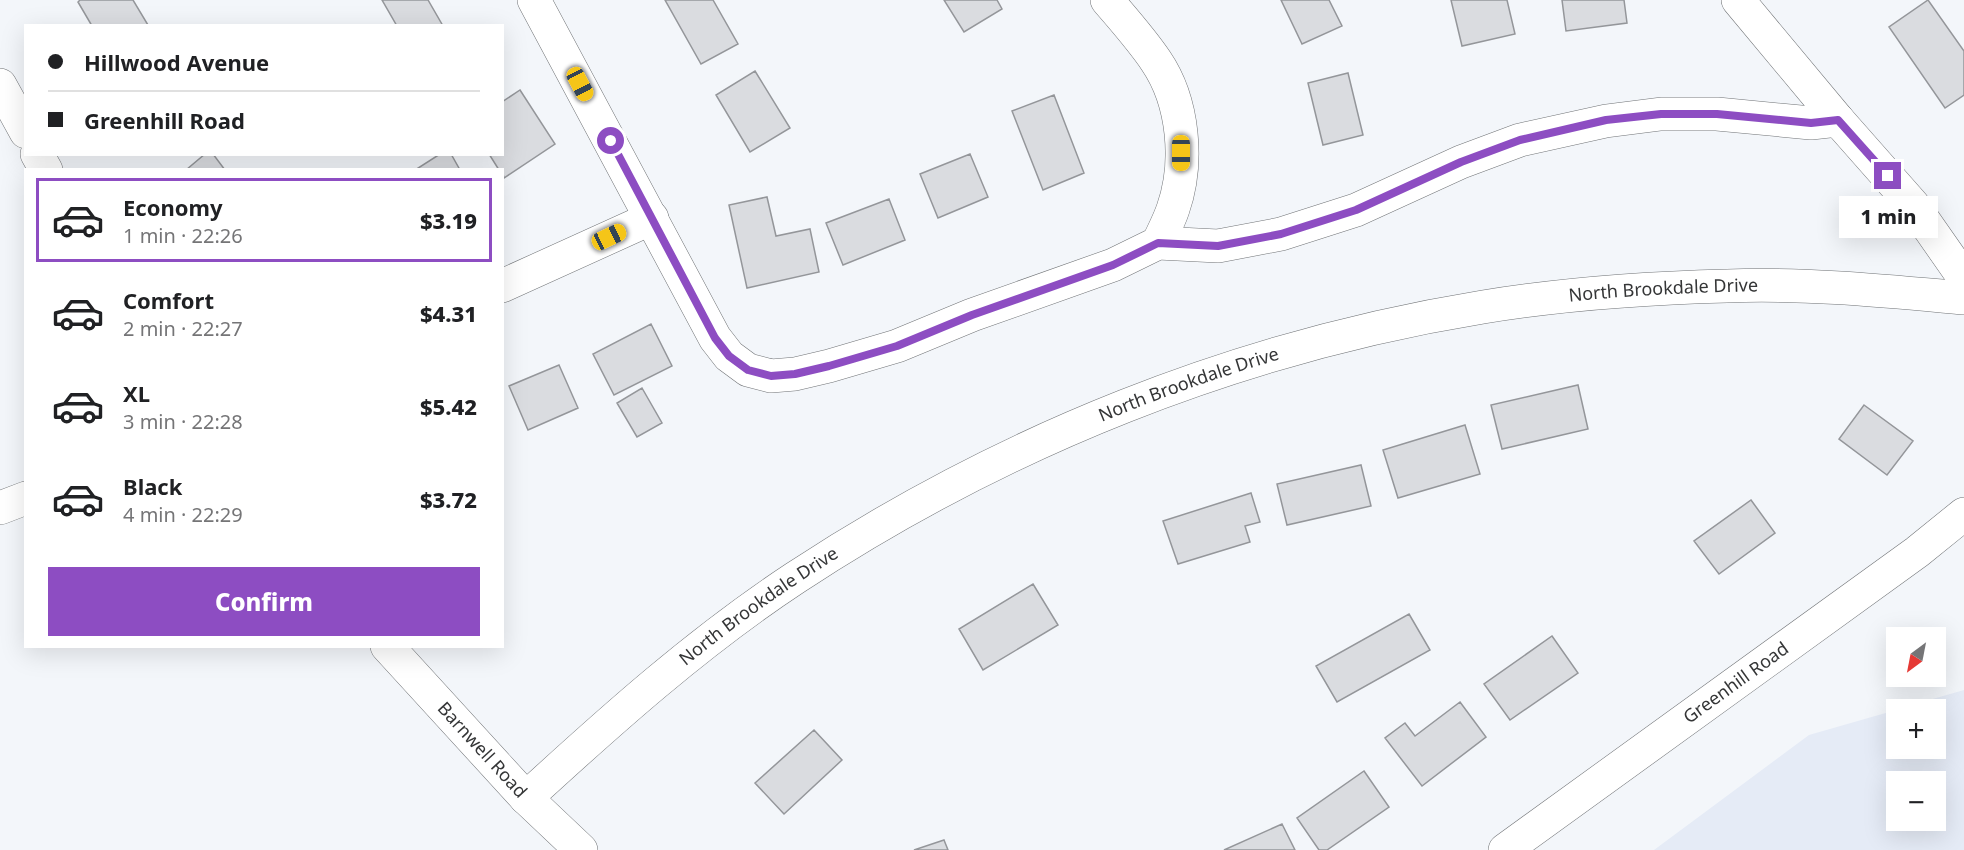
<!DOCTYPE html>
<meta charset="utf-8">
<style>
body{margin:0;font-family:"Noto Sans",sans-serif;background:#f2f2f2;color:#202124;height:100vh;display:flex;flex-direction:column;font-size:22px;white-space:nowrap}
*{box-sizing:border-box;margin:0}
p{font-size:20px;color:#757577}
.icon{flex:none;width:33px;height:33px;fill:none;stroke:currentColor;stroke-width:2;stroke-linecap:round;stroke-linejoin:round}
.map{position:relative;flex:1;overflow:hidden}
.panel{position:absolute;left:24px;top:168px;width:480px;height:480px;display:flex;flex-direction:column;background:#fff;border-radius:0px;box-shadow:0 6px 24px #0002}
.panel>*{flex:none}
.banner{position:absolute;left:24px;top:24px;width:480px;height:132px;border-radius:0px;box-shadow:0 6px 24px #0002;display:grid;align-content:center;height:132px;padding:0 24px;background:#fff}
.needle{width:39px;rotate:212deg}
.buttons{position:absolute;left:1886px;top:627px;display:grid;gap:12px}
.buttons a{display:grid;place-items:center;width:60px;height:60px;border-radius:0px;background:#fff;box-shadow:0 6px 24px #0002;font-size:30px}
.end{position:absolute;width:27px;height:27px;margin:-14px;border:8px solid #8d4dc2;background:#fff;box-shadow:0 0 0 3px #fff}
.from{border-radius:50%}
.bubble{position:absolute;height:42px;border-radius:0px;background:#fff;box-shadow:0 6px 24px #0002;font-size:20px;font-weight:800;line-height:42px;text-align:center}
.car{position:absolute;width:18px;height:36px;margin:-18px -9px;border-radius:8px;box-shadow:0 0 4px 2px #0007;background:linear-gradient(#f5c518 24%,#345 0 40%,#f5c518 0 76%,#345 0 86%,#f5c518 0)}
.banner b{display:flex;align-items:center;gap:21px;height:57px;font-size:22px}
.banner b+b{border-top:2px solid #e0e0e0}
.banner i{width:15px;height:15px;background:#202124}
ul{padding:10px 0 0;list-style:none}
li{display:flex;align-items:center;gap:18px;height:84px;margin:0 12px 9px;padding:0 12px;border:3px solid transparent;border-radius:0px}
li div{flex:1}
li b{display:block;font-size:22px}
li em{font-style:normal;font-weight:800}
li.current{border-color:#8d4dc2}
li>.icon{width:54px;height:54px;stroke-width:1.5}
.cta{display:flex;gap:12px;margin-top:auto;padding:12px 24px}
.cta a{flex:1;height:69px;border-radius:0px;background:#8d4dc2;color:#fff;font-size:24px;font-weight:800;line-height:69px;text-align:center}
.map>svg:first-child{display:block}
</style>
<div class="map">
<svg width="1964" height="850" viewBox="0 0 1964 850">
<rect width="100%" height="100%" fill="#f3f6fa"/>
<path fill="#e5ebf6" fill-rule="evenodd" d="M1964,690v160h-310l155,-115 87,-25v38h39v-38l-37,-1zM1896,782h39v38h-39z"/>
<path fill="#dadce0" stroke="#94969a" stroke-width="1.5" d="M80,0h53l15,25 -56,1 -14,-24z
M382,0h46l15,26h-46z
M665,0h48l25,44 -37,20z
M944,0h53l5,9 -38,23z
M1281,0h48l13,26 -40,18z
M1451,0h56l8,34 -53,12z
M1562,0h62l3,23 -61,8z
M1928,0l36,51v44l-19,13 -56,-81z
M755,71l35,57 -40,24 -34,-57z
M1348,73l15,62 -40,10 -15,-62z
M520,90l35,54 -51,34 -2,-8h-3l-10,-16h13v-52z
M1054,95l30,78 -41,17 -31,-79z
M205,154h8l12,16h-39z
M440,154h11l9,16h-45z
M970,154l18,43 -50,21 -18,-44z
M767,197l9,39 34,-7 9,43 -72,16 -18,-83z
M889,199l16,41 -62,25 -17,-42z
M651,324l21,42 -58,29 -21,-41z
M559,365l19,43 -50,22 -19,-44z
M1578,385l10,44 -86,20 -11,-44z
M642,388l20,35 -25,14 -20,-34z
M1864,405l49,36 -26,34 -48,-36z
M1465,425l15,49 -82,24 -15,-48z
M1361,465l10,41 -84,19 -10,-41z
M1251,493l9,29 -15,4 5,16 -72,22 -15,-43z
M1751,500l24,33 -56,41 -25,-33z
M1033,584l25,41 -75,45 -24,-41z
M1409,614l21,36 -93,52 -21,-36z
M1552,636l26,37 -68,47 -26,-36z
M1460,702l26,35 -64,49 -37,-48 20,-15 10,13z
M814,730l28,30 -58,54 -29,-31z
M1364,771l25,36 -62,43h-8l-22,-32z
M1282,824l13,26h-71z
M944,840l4,10h-34z"/>
<g fill="none" stroke-linecap="round" stroke-linejoin="round">
<defs>
<g id="minor">
<path d="M534,0l181,338 14,18 19,14 23,6 24,-2 34,-8 68,-20 75,-31 141,-50 45,-22 60,3 63,-12 75,-24 105,-48 59,-22 86,-19 55,-7h56l94,9 27,-3"/>
<path d="M1107,0c17,20 35,40 49,61 28,41 33,102 17,148 -4,12 -10,23 -15,34"/>
<path d="M1738,0l100,120 75,85 51,73"/>
<path d="M0,85l26,47"/>
<path d="M37,154l9,16"/>
<path d="M502,286l150,-68"/>
<path d="M0,508l26,-10"/>
<path id="s1" d="M387,646l139,152 55,52"/>
<path id="s2" d="M526,798c85,-78 172,-156 269,-220 208,-137 442,-231 688,-271 80,-13 162,-19 244,-21 79,-3 158,5 237,12"/>
<path id="s3" d="M1505,850l412,-298 47,-38"/>
</g>
</defs>
<use href="#minor" stroke="#707376" stroke-width="34"/>
<use href="#minor" stroke="#fff" stroke-width="33"/>
</g>
<g fill="none" stroke-linecap="round" stroke-linejoin="round">
<path stroke="#8d4dc2" stroke-width="8" d="M611,141l104,197 14,18 19,14 23,6 24,-2 34,-8 68,-20 75,-31 141,-50 45,-22 60,3 63,-12 75,-24 105,-48 59,-22 86,-20 55,-6h56l94,9 27,-3 50,56"/>
</g>
<g text-anchor="middle" stroke-width="4.5" stroke-linejoin="round" paint-order="stroke">
<g font-size="18" fill="#353637" stroke="#fff">
<text dy="6" stroke="none"><textPath href="#s2" startOffset="1274">North Brookdale Drive</textPath></text>
<text dy="6" stroke="none"><textPath href="#s2" startOffset="788">North Brookdale Drive</textPath></text>
<text dy="6" stroke="none"><textPath href="#s2" startOffset="302">North Brookdale Drive</textPath></text>
<text dy="6" stroke="none"><textPath href="#s3" startOffset="285">Greenhill Road</textPath></text>
<text dy="6" stroke="none"><textPath href="#s1" startOffset="141">Barnwell Road</textPath></text>
</g>
</g>
</svg>
<div class="buttons">
<a><svg class="needle" viewBox="-14 -14 28 28"><path d="M0-13l5 13h-10z" fill="#e53935"/><path d="M0 13l5-13h-10z" fill="#757577"/></svg></a>
<a>+</a>
<a>−</a>
</div>
<i class="end from" style="left:611px;top:141px"></i>
<i class="end" style="left:1888px;top:176px"></i>
<div class="bubble" style="left:1839px;top:196px;width:99px">1 min</div>
<i class="car" style="left:580px;top:84px;rotate:152deg"></i>
<i class="car" style="left:1181px;top:153px;rotate:180deg"></i>
<i class="car" style="left:609px;top:237px;rotate:65deg"></i>
<div class="banner">
<b><i class="from"></i>Hillwood Avenue</b>
<b><i></i>Greenhill Road</b>
</div>
<section class="panel">
<ul>
<li class="current"><svg class="icon" aria-label="car" viewBox="0 0 24 24"><path d="M5 17H2v-5l4-1 3-4h7l3 4 3 1v5h-3M9 17h6M6 11h13"/><circle cx="7" cy="17" r="2"/><circle cx="17" cy="17" r="2"/></svg><div><b>Economy</b><p>1 min · 22:26</p></div><em>$3.19</em></li>
<li><svg class="icon" aria-label="car" viewBox="0 0 24 24"><path d="M5 17H2v-5l4-1 3-4h7l3 4 3 1v5h-3M9 17h6M6 11h13"/><circle cx="7" cy="17" r="2"/><circle cx="17" cy="17" r="2"/></svg><div><b>Comfort</b><p>2 min · 22:27</p></div><em>$4.31</em></li>
<li><svg class="icon" aria-label="car" viewBox="0 0 24 24"><path d="M5 17H2v-5l4-1 3-4h7l3 4 3 1v5h-3M9 17h6M6 11h13"/><circle cx="7" cy="17" r="2"/><circle cx="17" cy="17" r="2"/></svg><div><b>XL</b><p>3 min · 22:28</p></div><em>$5.42</em></li>
<li><svg class="icon" aria-label="car" viewBox="0 0 24 24"><path d="M5 17H2v-5l4-1 3-4h7l3 4 3 1v5h-3M9 17h6M6 11h13"/><circle cx="7" cy="17" r="2"/><circle cx="17" cy="17" r="2"/></svg><div><b>Black</b><p>4 min · 22:29</p></div><em>$3.72</em></li>
</ul>
<div class="cta"><a>Confirm</a></div>
</section>
</div>
